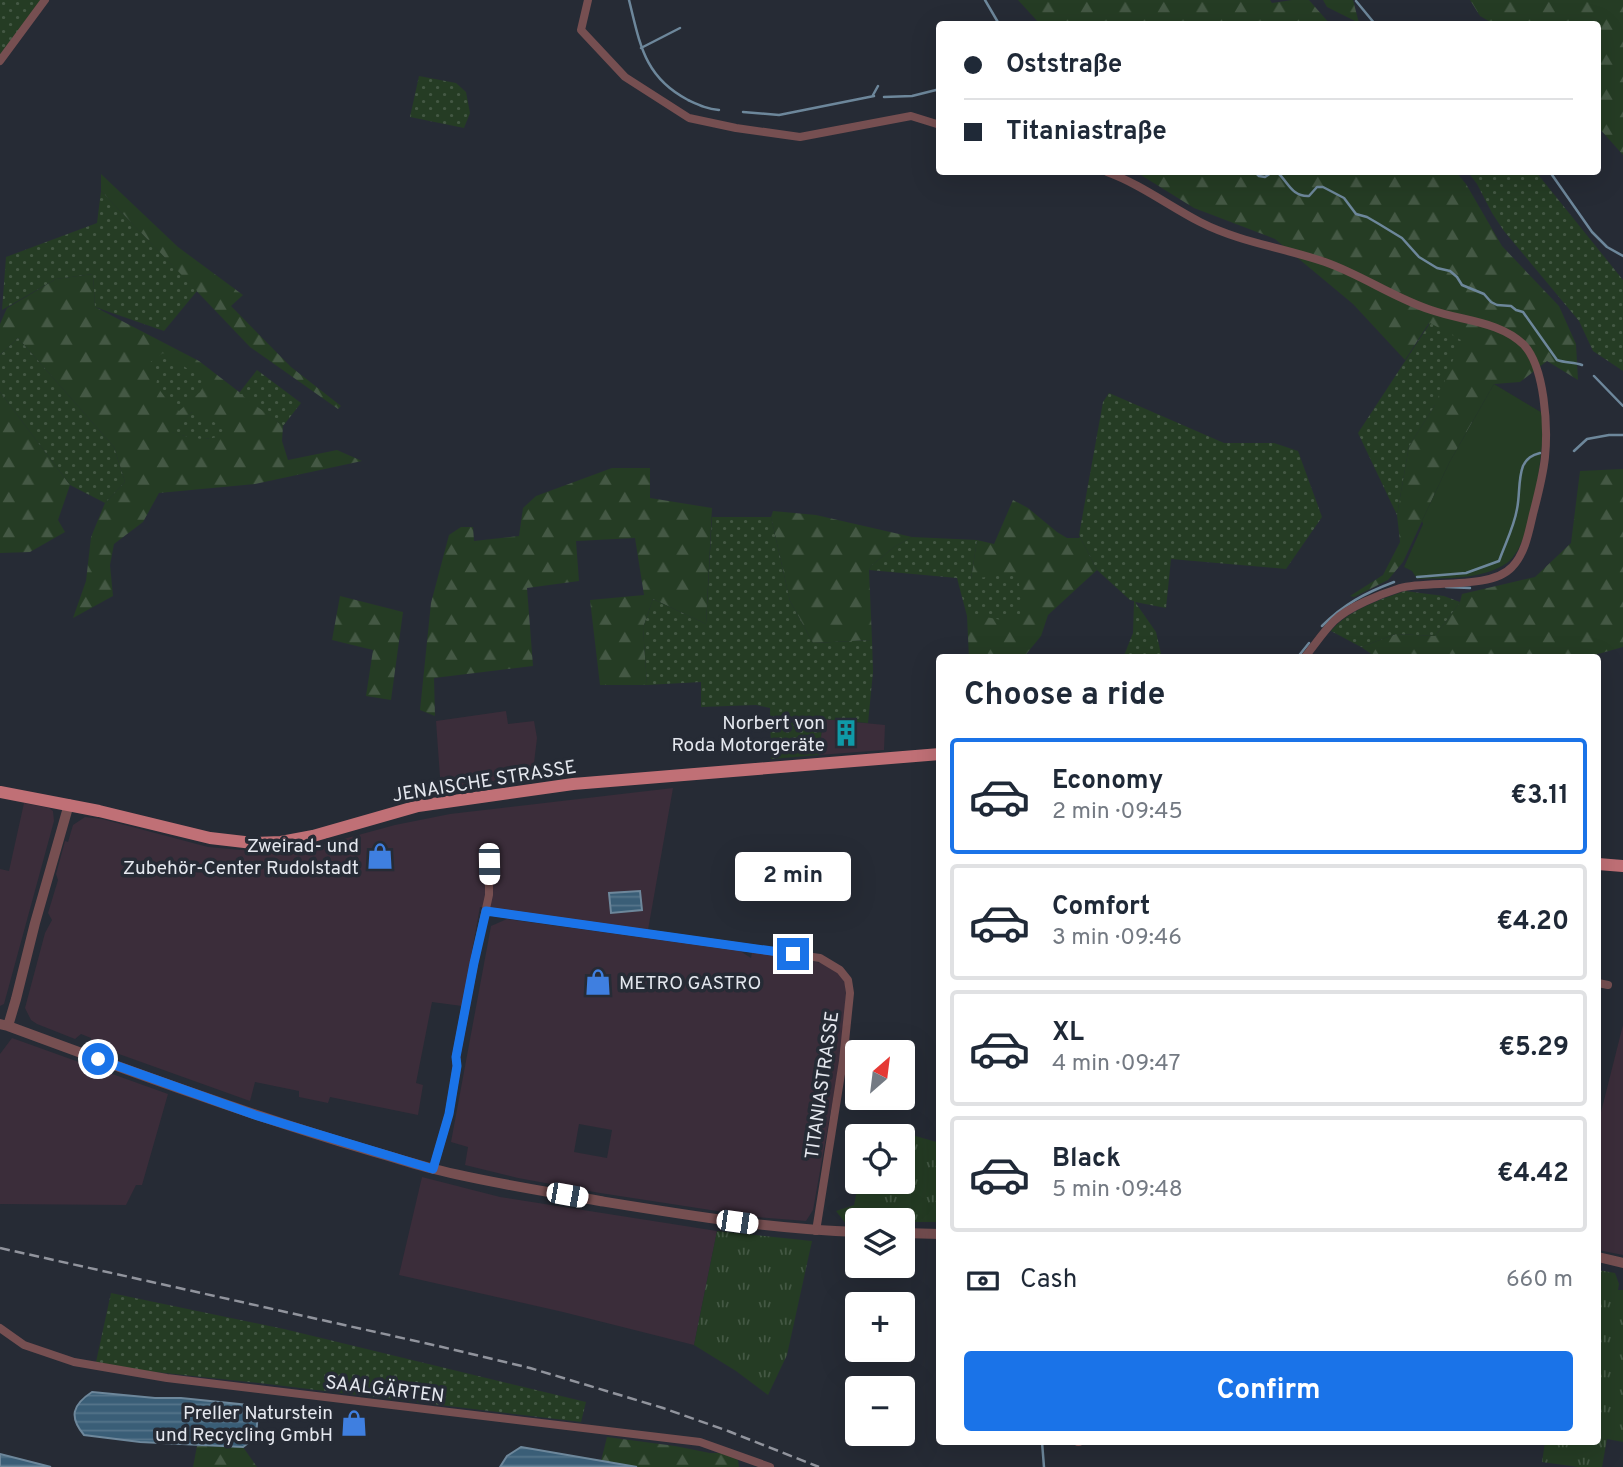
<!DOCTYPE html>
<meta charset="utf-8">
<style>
body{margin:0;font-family:Overpass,sans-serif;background:#f6f6f7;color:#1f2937;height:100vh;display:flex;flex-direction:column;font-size:26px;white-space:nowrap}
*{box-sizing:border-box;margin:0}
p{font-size:23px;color:#747a83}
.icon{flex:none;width:38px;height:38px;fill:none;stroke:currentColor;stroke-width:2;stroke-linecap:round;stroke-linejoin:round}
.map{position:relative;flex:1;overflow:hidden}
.drawer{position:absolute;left:936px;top:654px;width:665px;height:791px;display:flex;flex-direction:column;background:#fff;border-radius:7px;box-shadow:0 7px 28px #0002}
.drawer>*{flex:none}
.top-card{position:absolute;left:936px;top:21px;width:665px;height:154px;border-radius:7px;box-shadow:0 7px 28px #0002;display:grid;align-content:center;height:154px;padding:0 28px;background:#fff}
.needle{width:46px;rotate:28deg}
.buttons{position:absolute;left:845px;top:1040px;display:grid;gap:14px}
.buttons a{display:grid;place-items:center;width:70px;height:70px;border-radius:7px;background:#fff;box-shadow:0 7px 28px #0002;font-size:35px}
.end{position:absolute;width:32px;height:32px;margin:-16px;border:9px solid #1a73e8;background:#fff;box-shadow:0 0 0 4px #fff}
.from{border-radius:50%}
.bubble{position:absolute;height:49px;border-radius:7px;background:#fff;box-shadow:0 7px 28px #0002;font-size:23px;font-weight:700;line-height:49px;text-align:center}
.car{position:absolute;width:21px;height:42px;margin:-21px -10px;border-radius:9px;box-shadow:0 0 5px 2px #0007;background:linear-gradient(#fff 24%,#345 0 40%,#fff 0 76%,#345 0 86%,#fff 0)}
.top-card b{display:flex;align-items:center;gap:24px;height:66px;font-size:26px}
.top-card b+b{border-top:2px solid #e0e1e3}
.top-card i{width:18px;height:18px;background:#1f2937}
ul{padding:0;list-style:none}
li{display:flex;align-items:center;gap:21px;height:116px;margin:0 14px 10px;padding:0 14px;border:4px solid #e0e1e3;border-radius:7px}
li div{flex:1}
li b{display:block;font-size:26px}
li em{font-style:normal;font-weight:700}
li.on{border-color:#1a73e8}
li>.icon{width:63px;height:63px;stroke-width:1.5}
h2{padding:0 28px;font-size:32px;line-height:84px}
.pay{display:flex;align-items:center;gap:18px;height:77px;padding:0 28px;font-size:26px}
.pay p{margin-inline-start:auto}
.cta{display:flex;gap:14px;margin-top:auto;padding:14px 28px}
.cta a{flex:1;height:80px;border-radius:7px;background:#1a73e8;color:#fff;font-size:28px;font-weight:700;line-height:80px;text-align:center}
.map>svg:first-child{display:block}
</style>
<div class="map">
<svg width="1623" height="1467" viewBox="0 0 1623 1467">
<defs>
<pattern id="grass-tufts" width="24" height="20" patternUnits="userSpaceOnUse" patternTransform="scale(1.75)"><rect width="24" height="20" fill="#253c24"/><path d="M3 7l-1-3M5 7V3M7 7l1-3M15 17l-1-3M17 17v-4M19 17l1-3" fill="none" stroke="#445844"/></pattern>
<pattern id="forest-firs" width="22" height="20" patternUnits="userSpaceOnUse" patternTransform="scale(1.75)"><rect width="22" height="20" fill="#253c24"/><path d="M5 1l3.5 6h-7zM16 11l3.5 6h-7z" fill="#445844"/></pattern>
<pattern id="garden-dots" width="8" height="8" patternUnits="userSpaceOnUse" patternTransform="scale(1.75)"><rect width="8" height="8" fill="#253c24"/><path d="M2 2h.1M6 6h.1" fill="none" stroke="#445844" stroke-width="1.8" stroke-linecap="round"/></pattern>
<pattern id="water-rules" width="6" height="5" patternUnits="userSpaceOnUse" patternTransform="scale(1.75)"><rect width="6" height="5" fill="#3a5e77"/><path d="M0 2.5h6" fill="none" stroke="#56758b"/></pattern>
</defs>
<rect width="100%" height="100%" fill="#262b35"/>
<path fill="#3b2d3a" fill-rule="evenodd" d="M506,711l2,13 26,-3 3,17 -5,42 -91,11 -5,-70z
M823,719l62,6 -1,25 -65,5z
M673,788l-25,142 -168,-23 -18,99 -30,-4 -16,81 7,2 -5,30 -88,-18 -2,6 -29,-6v-6l-44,-9 -5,19 -159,-57v-6l-10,-4 -6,5 -38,-15 -6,-4 -6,-12 20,-75 7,-13 -4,-7 10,-33 -2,-6 9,-33 3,1 5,-17 12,-8 17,2 106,28 55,5 62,-8 70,-19 55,-11z
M24,803l25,5 4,3 1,10 -50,183 -4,2v-137l9,2z
M507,919l233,32 11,7 1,-6 70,11 17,10 6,10 1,13 -6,64 -27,150 -7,11 -50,-4 -156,-24 -82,-15 -53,-13 3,-18 -17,-5 40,-216zM579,1124l33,6 -5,28 -33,-6z
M1623,1025v230l-25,-5v-126z
M12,1038l156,56 -26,91h-6l-10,20 -126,-1v-150z
M422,1177l78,20 217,34 -23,114 -131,-33 -164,-37z"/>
<path fill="url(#grass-tufts)" d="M905,1133l35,10v79h-37v-2h-22v-11h-16l-1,11h-6l-1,4h-11l-10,-13 18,-6 5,-24h44v-39z
M717,1231l95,10 -25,114 -19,40 -32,-24 -42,-26z
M1598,1270l17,3 4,11 -1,6h5v152l-16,-3 -5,28h-24l-36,-5 3,-20h53z"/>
<path fill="url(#forest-firs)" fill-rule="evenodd" d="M1018,0h252l2,3 20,-3h17l21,24h-290z
M1323,0h30l6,23 -32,-16z
M1470,0h153v155l-25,-28v-103h-104l-14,-8z
M1136,172h320l10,12 36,62 57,60 17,38 2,36 -31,-19 -27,21 -26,2 -45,79 -46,99 -15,18 -34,17 -4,-1 33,-21 17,-33 -3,-27 12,-69 26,-41 -6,-82 -24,37 -52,-56 -78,-65 -81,-31z
M101,174l77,73 65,48 -12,11 60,61 50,39 -3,3 -88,-62 -149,-156z
M93,274l2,33 104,54 84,65 -1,15 6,19 49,-10 25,11 -107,23 -96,9 -16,29 -29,22 -4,21 3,31 -40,22 13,-37 5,-44 14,-34 20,-21 -11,-35 -96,-109 -18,17v-31l7,-16 49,-29zM192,412l17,27 -24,-3 -13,-4z
M0,392l70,93 -12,35 7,12 -35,20 -30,1z
M612,468h38v30l62,10 -6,116 -53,-25 -10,29 4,57h-47l-10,-85 54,-5 -9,-57 -59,3 3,40 -52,7 6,78 -99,12 1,38 -15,-6 11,-107 18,-68 12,-8h12l1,14 45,-5 4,-28 13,-12z
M1623,469v178l-39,11h-207l-16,-11 35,-13 39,2 25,-34 2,-8 73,-17 36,-34 9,-72z
M1013,500l15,8 29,24 10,6h12l1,-1 17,33 -49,45 -7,21 -18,22h-54l-2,-42h13l-9,-37 6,-39 17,4z
M773,511l43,4 96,22 -18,10 -23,19 -2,4 3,70 -59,3 -23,-42 -19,-84z
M340,596l63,16 -12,88 -25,-4 7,-46 -41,-10z
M607,1437l68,9 35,7h13l15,7 1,7h-102l-36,-6z
M197,1446l46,1 14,20h-64z"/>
<path fill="url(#garden-dots)" d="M0,0h41l-41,55z
M419,76l37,7 10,9 4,21 -6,15 -54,-11z
M1468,172h68l87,108v91l-30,-20 -14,-30 -75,-90 -12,-18 -15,-29z
M101,191l96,100 -33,40 -69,-24 -2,-33 -37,5 -54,31 4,-53 91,-34z
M1430,323l31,17 -26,65 -26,41 -12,69 -39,-82z
M18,338l96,109 11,35 -20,21 -35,-18 -70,-93v-37z
M163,353l44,28 -7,11 -21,19 -12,-11 -11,-15 3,-15h-10l-4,-4z
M257,370l44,33 -18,23 -44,-33z
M1109,393l115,50h50l24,8 24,66 -36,52 -115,-10 -5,49 -31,-6 21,30 6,26h-39l10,-25 1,-32 -4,-1 -33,-30 -18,-35 24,-133z
M192,412l37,17c-16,16 -38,9 -58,3z
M712,517h59l19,84 23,42 59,-3 1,32 -5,51 -45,-4 -4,36 -48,4 -1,-51 -14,-3 -55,2v-25l-54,3 -4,-57 10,-29 53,25z
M912,537l65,3 -6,39 46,-6 6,33 -4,10 -17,4 -22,-4h-13l-10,-38 -88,-8 2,-4 23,-19z
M1405,591l39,5 16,6 -25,34 -39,-2 -35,13 -30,-16c16,-20 50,-32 74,-40z
M111,1293l173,36 302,73 -5,20 -322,-39 -113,-12 -50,-9z"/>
<path fill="#253c24" d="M1494,384l50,30c-1,33 -10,130 -37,149 -25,17 -61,15 -90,16l-5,-8 -8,-4 19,-43 -1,-3 27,-58z"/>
<path fill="url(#water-rules)" stroke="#6d879b" stroke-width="2" d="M640,891l2,19 -31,3 -2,-20z
M92,1392l63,6h26l68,7 9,6 -2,26 -13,10 -103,-5 -56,-7c-15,-18 -12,-30 8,-43z
M521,1447l116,20h-137l7,-11z
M0,1454l51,13h-51z"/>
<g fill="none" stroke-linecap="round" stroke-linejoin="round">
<path stroke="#6d879b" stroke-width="2.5" d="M629,0c11,44 15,77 59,100 11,5 19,9 31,10
M985,0l14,24
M1356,1l19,23
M641,48l39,-20
M873,95l5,-9
M884,97l28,-1 28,-7
M743,112l36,3 95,-19
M1255,172l4,4 6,1 6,-4h7c10,9 14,24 31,23l8,-9h6l21,11 12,16 11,3 12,7 23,14 17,19 18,11 13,3 7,6 5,8 22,9 7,8 6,3 14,1 5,4 7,2 34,48c9,3 17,2 25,5
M1550,172l42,60 15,15 16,9
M1594,376l29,30
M1574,451l13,-12 22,-4h14
M1417,577l49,-4 33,-12c6,-17 15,-34 18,-52 3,-14 1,-30 6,-43 4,-8 9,-11 17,-13
M1446,587l24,1
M1322,626c22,-22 43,-33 72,-44
M1297,658l12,-15
M1042,1442l2,25"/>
<path stroke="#764f51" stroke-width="8" d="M588,0l-7,30 44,47 64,41 47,10 64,9 111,-21 29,9
M0,61l45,-61
M1107,172c33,12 62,34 93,50 39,20 84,26 125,40 37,13 69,36 106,48 31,11 69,11 93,35 21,23 24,82 21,112 -2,19 -7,38 -12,57 -4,17 -8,40 -21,53 -21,23 -83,13 -112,21 -19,6 -52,19 -66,33 -11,11 -20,25 -30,37
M486,911l334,47 20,12 8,10 2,13 -7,68 -27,170
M1598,983l10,2
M433,1169l16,-55 8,-48 -1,-9 18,-94 15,-68v-31
M0,1328l24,17 50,17 93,16 533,64 70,25
M1078,1442h1"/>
<path stroke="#764f51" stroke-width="10" d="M0,1024l8,2c119,44 238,88 360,124 22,6 44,14 66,19 55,14 111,22 166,32 86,14 171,28 258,31
M8,1026l8,-27 19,-76 34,-119
M903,1233l37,1
M1598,1257l25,6"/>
<path stroke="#c07076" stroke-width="12" d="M0,792l99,19 111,27 43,5 28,-1 32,-6 105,-30 155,-22 367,-30
M1598,864l25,2"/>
<path stroke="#91949d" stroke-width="2.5" stroke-dasharray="10 5" stroke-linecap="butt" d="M0,1248l438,98 92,22 133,40 65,23 91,36"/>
</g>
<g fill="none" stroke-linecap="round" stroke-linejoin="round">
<path stroke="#1a73e8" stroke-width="9" d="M98,1059l157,56 178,54 16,-55 8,-48 -1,-9 18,-94 12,-52 307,43"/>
</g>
<defs>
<symbol id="building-bare" viewBox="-9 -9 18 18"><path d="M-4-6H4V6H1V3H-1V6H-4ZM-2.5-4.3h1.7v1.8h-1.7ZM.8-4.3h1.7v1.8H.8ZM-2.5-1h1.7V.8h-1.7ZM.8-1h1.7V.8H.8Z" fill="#0f9aa8" stroke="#262b35" stroke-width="2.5" paint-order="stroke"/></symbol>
<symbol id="shop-bare" viewBox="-9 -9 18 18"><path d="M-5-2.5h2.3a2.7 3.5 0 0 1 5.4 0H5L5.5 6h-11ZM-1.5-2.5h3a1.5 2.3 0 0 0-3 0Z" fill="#3f7fe0" stroke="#262b35" stroke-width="2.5" paint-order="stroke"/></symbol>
</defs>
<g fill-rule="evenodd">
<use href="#building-bare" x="827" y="714" width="38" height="38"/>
<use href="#shop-bare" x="361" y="837" width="38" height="38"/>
<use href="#shop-bare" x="579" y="963" width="38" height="38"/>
<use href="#shop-bare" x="335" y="1404" width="38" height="38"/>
</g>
<g text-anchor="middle" stroke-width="7" stroke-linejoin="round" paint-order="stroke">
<g font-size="19" fill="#e4e7ee" stroke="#262b35" text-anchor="end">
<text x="825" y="729">Norbert von<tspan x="825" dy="22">Roda Motorgeräte</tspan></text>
<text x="359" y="852">Zweirad- und<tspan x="359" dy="22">Zubehör-Center Rudolstadt</tspan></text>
<text x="619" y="989" text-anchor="start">METRO GASTRO</text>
<text x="333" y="1419">Preller Naturstein<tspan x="333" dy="22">und Recycling GmbH</tspan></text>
</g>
<g font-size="19" fill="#e4e7ee" stroke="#262b35">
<text transform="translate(484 780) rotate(-9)" y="7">JENAISCHE STRASSE</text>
<text transform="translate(821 1085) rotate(-82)" y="7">TITANIASTRASSE</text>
<text transform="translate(385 1388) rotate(7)" y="7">SAALGÄRTEN</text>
</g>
</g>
</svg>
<div class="buttons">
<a><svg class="needle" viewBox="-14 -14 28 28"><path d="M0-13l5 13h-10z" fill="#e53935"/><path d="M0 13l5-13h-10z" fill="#747a83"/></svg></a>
<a><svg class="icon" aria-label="locate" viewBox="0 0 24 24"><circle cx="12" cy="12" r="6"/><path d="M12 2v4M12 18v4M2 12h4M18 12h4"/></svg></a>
<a><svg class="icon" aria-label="layers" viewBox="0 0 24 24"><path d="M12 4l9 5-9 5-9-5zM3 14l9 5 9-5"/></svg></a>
<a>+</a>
<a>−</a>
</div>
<i class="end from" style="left:98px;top:1059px"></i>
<i class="end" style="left:793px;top:954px"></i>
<div class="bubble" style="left:735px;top:852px;width:116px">2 min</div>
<i class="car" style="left:489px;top:864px;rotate:179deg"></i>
<i class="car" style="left:567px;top:1195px;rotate:100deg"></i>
<i class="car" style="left:737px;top:1222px;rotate:98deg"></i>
<div class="top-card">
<b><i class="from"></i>Oststraße</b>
<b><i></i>Titaniastraße</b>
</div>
<section class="drawer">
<h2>Choose a ride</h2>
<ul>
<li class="on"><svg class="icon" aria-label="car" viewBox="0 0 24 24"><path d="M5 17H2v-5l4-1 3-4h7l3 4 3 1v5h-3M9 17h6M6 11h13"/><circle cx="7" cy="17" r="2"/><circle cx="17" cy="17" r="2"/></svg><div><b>Economy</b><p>2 min · 09:45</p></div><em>€3.11</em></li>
<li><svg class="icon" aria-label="car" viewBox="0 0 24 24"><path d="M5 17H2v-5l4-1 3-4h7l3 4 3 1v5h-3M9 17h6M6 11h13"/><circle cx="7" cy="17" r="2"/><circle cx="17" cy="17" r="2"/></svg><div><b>Comfort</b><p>3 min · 09:46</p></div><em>€4.20</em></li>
<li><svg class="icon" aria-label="car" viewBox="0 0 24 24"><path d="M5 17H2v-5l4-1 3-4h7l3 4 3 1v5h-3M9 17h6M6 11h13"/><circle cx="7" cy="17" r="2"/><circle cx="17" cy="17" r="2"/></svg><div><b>XL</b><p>4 min · 09:47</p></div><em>€5.29</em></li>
<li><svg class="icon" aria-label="car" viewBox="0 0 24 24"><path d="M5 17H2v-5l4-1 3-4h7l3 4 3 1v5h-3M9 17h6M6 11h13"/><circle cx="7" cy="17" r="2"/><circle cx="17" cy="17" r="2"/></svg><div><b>Black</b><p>5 min · 09:48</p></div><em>€4.42</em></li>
</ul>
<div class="pay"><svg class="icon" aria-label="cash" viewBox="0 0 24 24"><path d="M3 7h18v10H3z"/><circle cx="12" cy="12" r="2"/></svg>Cash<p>660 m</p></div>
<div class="cta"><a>Confirm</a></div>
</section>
</div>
